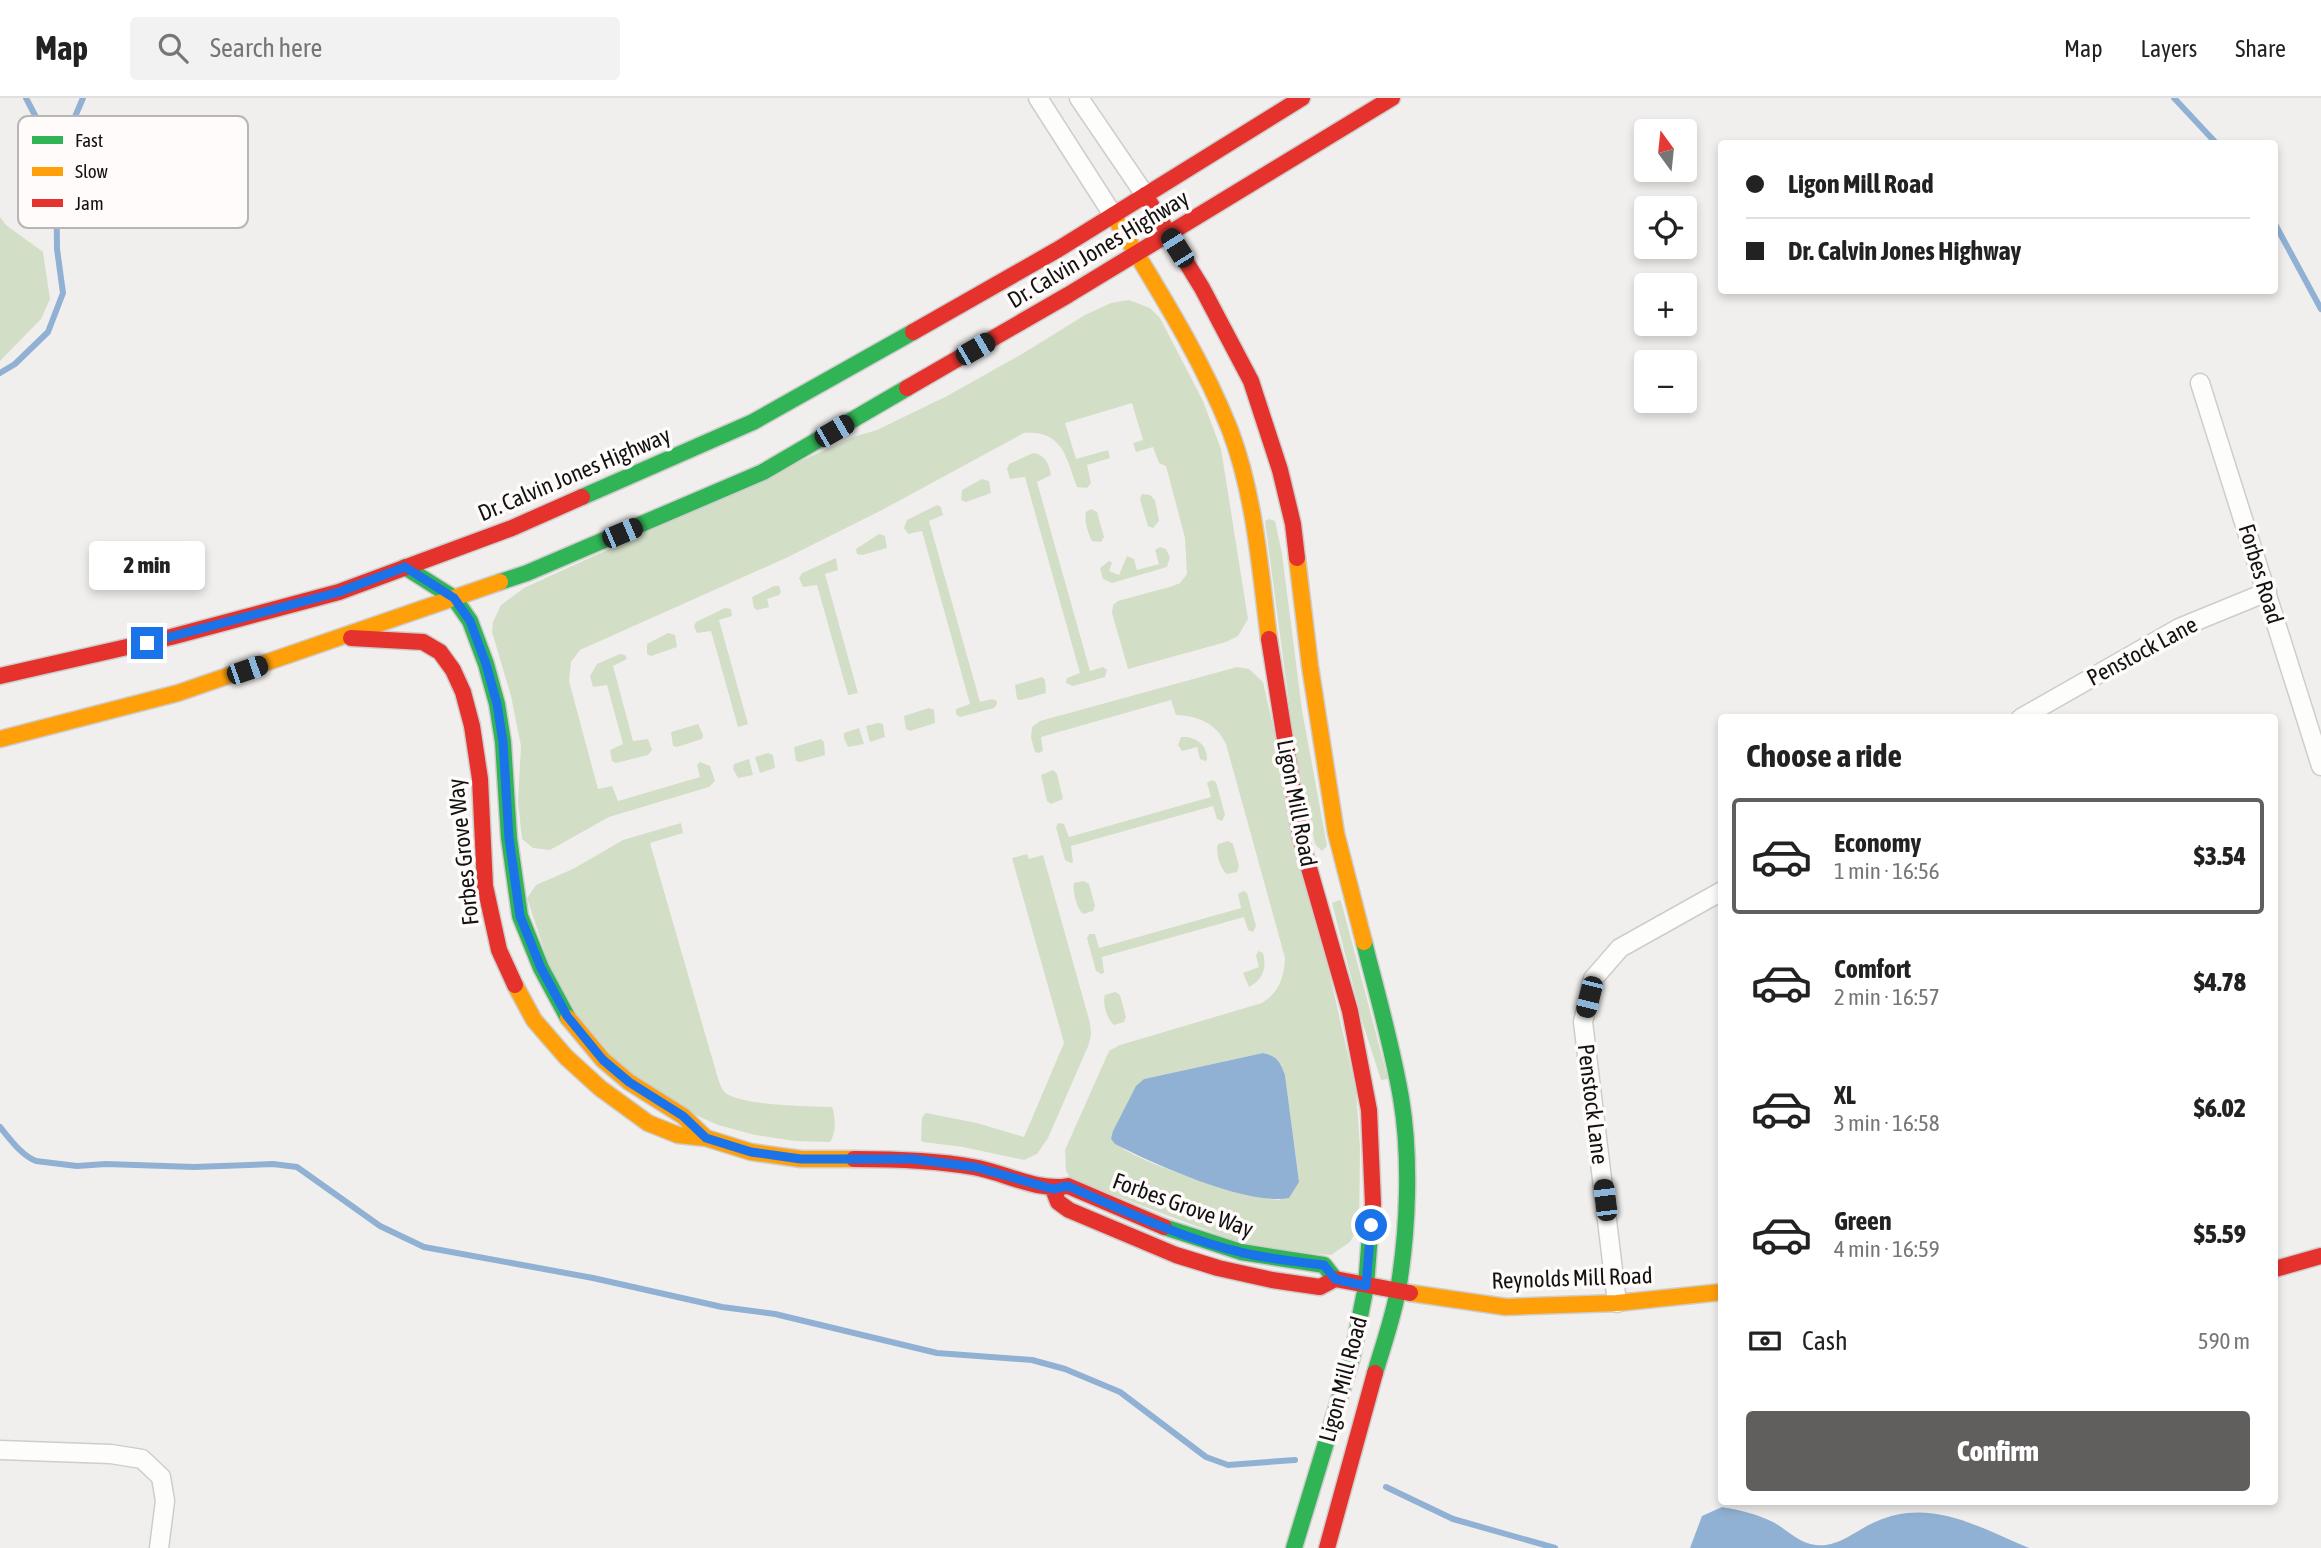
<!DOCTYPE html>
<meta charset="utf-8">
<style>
body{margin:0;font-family:"Asap Condensed",sans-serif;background:#f2f2f2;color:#222;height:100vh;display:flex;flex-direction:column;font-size:26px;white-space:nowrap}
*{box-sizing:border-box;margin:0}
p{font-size:23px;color:#767676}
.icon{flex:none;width:38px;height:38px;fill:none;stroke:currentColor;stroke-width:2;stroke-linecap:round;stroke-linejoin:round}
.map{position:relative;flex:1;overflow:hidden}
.drawer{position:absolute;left:1718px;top:616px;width:560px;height:791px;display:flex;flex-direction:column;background:#fff;border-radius:7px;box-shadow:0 4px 10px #0003}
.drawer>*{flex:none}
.guide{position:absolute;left:1718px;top:42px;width:560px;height:154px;border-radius:7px;box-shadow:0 4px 10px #0003;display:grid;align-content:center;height:154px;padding:0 28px;background:#fff}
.needle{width:46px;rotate:345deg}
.controls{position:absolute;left:1634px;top:21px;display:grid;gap:14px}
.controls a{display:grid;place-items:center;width:63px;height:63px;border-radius:7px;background:#fff;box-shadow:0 4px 10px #0003;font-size:35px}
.end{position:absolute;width:32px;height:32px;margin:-16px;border:9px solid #1a73e8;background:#fff;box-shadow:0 0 0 4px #fff}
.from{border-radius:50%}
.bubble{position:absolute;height:49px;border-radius:7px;background:#fff;box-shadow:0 4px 10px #0003;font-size:23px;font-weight:800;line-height:49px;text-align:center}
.car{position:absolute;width:21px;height:42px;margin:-21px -10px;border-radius:9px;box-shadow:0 0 5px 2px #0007;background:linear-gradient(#222 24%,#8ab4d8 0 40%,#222 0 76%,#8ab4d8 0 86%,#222 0)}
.guide b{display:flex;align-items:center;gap:24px;height:66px;font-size:26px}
.guide b+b{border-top:2px solid #e0e0e0}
.guide i{width:18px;height:18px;background:#222}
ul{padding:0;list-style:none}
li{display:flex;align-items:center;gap:21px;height:116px;margin:0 14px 10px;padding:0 14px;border:4px solid transparent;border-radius:7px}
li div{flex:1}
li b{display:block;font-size:26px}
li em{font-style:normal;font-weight:800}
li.on{border-color:#615f5e}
li>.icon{width:63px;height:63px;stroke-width:1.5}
h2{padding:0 28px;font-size:32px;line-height:84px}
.pay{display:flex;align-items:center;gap:18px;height:77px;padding:0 28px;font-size:26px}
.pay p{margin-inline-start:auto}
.cta{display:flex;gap:14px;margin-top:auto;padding:14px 28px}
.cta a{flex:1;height:80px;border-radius:7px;background:#615f5e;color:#fff;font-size:28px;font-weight:800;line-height:80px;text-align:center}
header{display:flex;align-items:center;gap:42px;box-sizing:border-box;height:98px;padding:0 35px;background:#fff;border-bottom:2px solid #e0e0e0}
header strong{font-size:33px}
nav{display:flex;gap:38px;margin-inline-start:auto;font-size:24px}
.search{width:490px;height:63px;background:#f2f2f2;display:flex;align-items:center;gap:18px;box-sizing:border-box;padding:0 24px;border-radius:7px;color:#767676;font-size:26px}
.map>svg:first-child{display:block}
</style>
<header>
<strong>Map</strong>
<div class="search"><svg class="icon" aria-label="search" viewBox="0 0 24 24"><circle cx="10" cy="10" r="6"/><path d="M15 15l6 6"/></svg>Search here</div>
<nav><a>Map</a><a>Layers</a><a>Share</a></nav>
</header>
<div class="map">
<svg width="2321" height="1450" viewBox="0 0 2321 1450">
<rect width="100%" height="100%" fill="#f1efed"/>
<path fill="#d3dec7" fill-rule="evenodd" d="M0,119l6,8 37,27 7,47 -9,20 -41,42z
M1129,202l21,8 10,10 43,83 18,48 27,170 -10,17 -12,6 -98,27 -16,-56 1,-8 5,-4 55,-15 7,-3 7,-9 -2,-36 -19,-72 -7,-3 -6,-16 -17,5 -3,-9 10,-3 -11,-37 -67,20 11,36 32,-9 2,8 -23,7 4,18 -4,5 -10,-1c-11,-28 -13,-57 -53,-54l-142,77 -96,48 -206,92 -9,12 -2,19 29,108 14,-3 6,15 82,-24 -3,-12 3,-3 10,4 5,15 -6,6 -100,30 -59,33 -17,-2 -11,-9 -4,-37 3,-56 -10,-50 -19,-64 1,-10 8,-17 23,-17 329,-151 24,-7 70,-34 75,-42 63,-39 26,-12z
M1033,355c13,2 16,11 18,22l-14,7 53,189 13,-4 4,3 -2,7 -32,9 -7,-3 1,-5 13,-5 -55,-196 -15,2 -3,-10 2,-5z
M982,381l7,2 2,12 -25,9 -5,-2 1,-10z
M1142,396l8,1 5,5 4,21 -6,7 -5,-2 -8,-27z
M937,407l4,2 2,8 -14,6 51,181 12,-3 5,2v3l-3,4 -34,9 -4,-3v-5l14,-5 -48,-173 -14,3 -4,-6 3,-8z
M1091,411l6,3 7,25 -3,5 -9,-1c-4,-8 -8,-20 -6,-29z
M1269,421l6,2 7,33 20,156 25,136 -5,5 -7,-7 -19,-88 -31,-235z
M879,436l6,2 2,12 -25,7 -5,-1 -1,-5z
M1160,449l6,2 4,8 -3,10 -55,16 -9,-4 -3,-11 9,-7 3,2 -3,8 10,4 8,-19 7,3 3,11 22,-6 -4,-14z
M836,460l2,12 -13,4 33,119 -10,2 -31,-110 -14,2 -4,-9 3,-5z
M774,488h5l2,6 -2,3 -12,4 2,8 -12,3 -3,-2 -2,-11z
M725,510l6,1 1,7 -13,4 29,104 -10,3 -27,-96 -14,2 -3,-7 2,-4z
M668,535l7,2 2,12 -26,9 -4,-2v-10z
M620,556l5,1 2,4 -14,7 20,75 15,-2 4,11 -4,5 -32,8 -4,-2 -2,-11 13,-6 -16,-59 -14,2 -3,-11 7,-12z
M1237,569l12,2 14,13 93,408 4,58 -1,78 -9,16 -19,13 -74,-6 -186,-70 -5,-8 -1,-21 44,-99 11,-6 142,-42c17,-11 22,-25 23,-45l-59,-214c-10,-21 -28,-28 -50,-29l-5,-15 -130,37 2,14 -5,2 -3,-1 -4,-14 1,-11 8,-6zM1263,955c13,3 17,9 22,22l14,107 -20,18c-31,-3 -150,-38 -168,-61l33,-60z
M1042,579l3,3 1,13 -25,7 -4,-1 -2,-14z
M929,610l5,2 1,13 -25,8 -4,-2 -2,-13z
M878,625l5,1 2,13 -15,5 -4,-16z
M698,626l5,11 -1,4 -25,8 -4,-1 -2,-14z
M859,630l5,16 -16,3 -4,-9v-5z
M1181,639c15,-1 27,8 26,23l-2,1 -5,-2 -3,-12 -15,4 -4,-6z
M821,641l3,3 1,13 -25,7 -4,-1 -2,-14z
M768,655l5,2 2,13 -15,5 -5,-16z
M749,661l4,16 -15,3 -5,-9 1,-5z
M1053,672l4,4 6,25 -12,5 -4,-3 -6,-26z
M1212,682l4,2 9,33 -3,6 -5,-2 -4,-13 -142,40 2,16 -2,1 -6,-3 -9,-33 2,-4 6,1 5,13 142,-40 -4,-14z
M681,725l2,10 -33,10 67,232c2,6 4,15 10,19 22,12 79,12 105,13 4,9 4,27 -2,35l-35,-1 -40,-6 -37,-10 -36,-16 -57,-38 -67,-79 -31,-94 9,-13 37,-16 50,-29z
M1228,743l5,3 6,22 -2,6 -10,2c-7,-5 -12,-23 -9,-30z
M1027,756l2,5 14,-4 47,168 1,12 -2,9 -41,94 -11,16 -13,6 -61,-13 -40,-5 -2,-2 1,-23 4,-4 51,10 47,14 40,-94 -52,-185z
M1084,783l5,3 6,22 -2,5 -10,3c-6,-5 -11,-23 -9,-31z
M1243,793l4,2 9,33 -3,6 -5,-2 -4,-13 -142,40 2,16 -3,1 -5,-3 -9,-33 2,-4h6l4,14 142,-40 -3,-14z
M1340,802l1,1 47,178 -7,1 -18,-56 -31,-121z
M1258,853l5,2c4,15 0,27 -14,34l-6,-14 16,-6 -3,-11z
M1115,894l5,3 6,22 -2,5 -10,3c-7,-5 -12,-23 -9,-30z"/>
<path fill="#90b1d3" d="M1263,955c14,3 17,9 22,22l14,107 -10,16c-42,8 -135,-34 -174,-54l-4,-5 2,-8 23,-45 8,-7z
M1722,1409c18,3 35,7 51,15 15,8 25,21 43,23 22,3 40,-15 59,-23 54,-25 104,5 154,26h-339l12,-32z"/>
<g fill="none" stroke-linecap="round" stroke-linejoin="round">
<path stroke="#90b1d3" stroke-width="6" d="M26,0l24,46 6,17
M2174,0l43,46
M2275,126l46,85
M0,275l15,-9 33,-32 15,-39 -6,-44 -1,-88 27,-63
M0,1029c10,12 21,28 36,34l41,5 29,-2 88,3 79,-3 24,3 83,59 44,21 169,31 129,29 53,7 162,39 95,7 33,9 55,23 86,65 22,8 67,-5
M1386,1389l67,32 102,29"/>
<defs>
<path id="street" d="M1038,0l75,117
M1079,0l66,97
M2200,285l121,383
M2021,620l158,-90 88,-36
M1617,1205l-34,-281 10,-43 27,-31 102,-57
M0,1352l111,4 31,5 19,18 4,24 -6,47"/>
<path id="fast" d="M582,399l171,-75 160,-90
M405,469l49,31 16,23 16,43 11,40 6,38 6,96 11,78 21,52 27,50
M500,484l27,-9 236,-101 144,-84
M1364,844c13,52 28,103 37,156 10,59 7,133 -3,192 -5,28 -15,56 -23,83
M1164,1129l77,25 83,13 11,14
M1294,1450l58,-191 14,-71 4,-52"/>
<path id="slow" d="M1113,117c42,70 87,139 117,215 25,66 30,139 39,209
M1297,460l13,108 26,167 28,109
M0,641l178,-46 322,-111
M515,887l19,35 32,37 34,31 48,35 30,12 28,3 45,14 50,7h53
M568,920l35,42 26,22 54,34 23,22
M1410,1195l96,14 111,-4 105,-11"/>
<path id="jam" d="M1145,97l57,93 49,93 29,89 13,54 4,34
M913,234l144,-82 245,-152
M907,290l161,-93 324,-197
M351,540l72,4 17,10 13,18 10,22 9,34 8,53 5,107 14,64 16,35
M1269,541l32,201 49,171 19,99 4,94 -3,30
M0,578l171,-39 168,-45 173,-64 70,-31
M854,1061c40,0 80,1 119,8 31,5 64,25 95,19l96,41
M1053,1091l5,13 11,8 107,45 42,13 54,12 48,7 15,-8 75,14
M2275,1171l46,-13
M1327,1450l48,-175"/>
</defs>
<use href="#street" stroke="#cecdcc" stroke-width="21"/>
<use href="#fast" stroke="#cecdcc" stroke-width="19"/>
<use href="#slow" stroke="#cecdcc" stroke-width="19"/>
<use href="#jam" stroke="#cecdcc" stroke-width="19"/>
<use href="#street" stroke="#fdfdfc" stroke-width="18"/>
<use href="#fast" stroke="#30b455" stroke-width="16"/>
<use href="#slow" stroke="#ff9f0a" stroke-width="16"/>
<use href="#jam" stroke="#e5322d" stroke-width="16"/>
</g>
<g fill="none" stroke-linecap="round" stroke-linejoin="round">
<path stroke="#1a73e8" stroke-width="9" d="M147,545l192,-51 66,-25 49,31 16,23 16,43 11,40 6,38 6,96 11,78 21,52 26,48 36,44 26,22 54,34 23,22 45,14 50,7h111l63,8 78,22 15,-3c57,25 115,53 176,67 27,6 54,9 80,12l11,14 31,7 5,-61"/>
</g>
<g text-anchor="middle" stroke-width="7" stroke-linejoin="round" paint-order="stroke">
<g font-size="23" fill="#131211" stroke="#fffbfa">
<text transform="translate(1098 151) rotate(-31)" y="8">Dr. Calvin Jones Highway</text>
<text transform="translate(574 376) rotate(-23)" y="8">Dr. Calvin Jones Highway</text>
<text transform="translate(2261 476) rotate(73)" y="8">Forbes Road</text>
<text transform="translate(2142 553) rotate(-28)" y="8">Penstock Lane</text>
<text transform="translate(1297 705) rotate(79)" y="8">Ligon Mill Road</text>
<text transform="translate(463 754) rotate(-96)" y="8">Forbes Grove Way</text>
<text transform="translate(1593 1006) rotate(83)" y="8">Penstock Lane</text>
<text transform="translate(1183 1107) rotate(20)" y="8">Forbes Grove Way</text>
<text transform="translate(1572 1180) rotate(-2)" y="8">Reynolds Mill Road</text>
<text transform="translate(1343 1281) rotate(-75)" y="8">Ligon Mill Road</text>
</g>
</g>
<rect x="18" y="18" width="230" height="112" rx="10" fill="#fffbfa" stroke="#b8b5b4" stroke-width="2"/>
<rect x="32" y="38" width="31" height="8" fill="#30b455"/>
<rect x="32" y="69" width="31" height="9" fill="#ff9f0a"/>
<rect x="32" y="101" width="31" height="8" fill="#e5322d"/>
<g font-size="19" fill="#131211">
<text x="75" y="49">Fast</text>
<text x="75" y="80">Slow</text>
<text x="75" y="112">Jam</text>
</g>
</svg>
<div class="controls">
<a><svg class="needle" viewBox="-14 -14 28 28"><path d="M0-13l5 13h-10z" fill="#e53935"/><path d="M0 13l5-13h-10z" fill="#767676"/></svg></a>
<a><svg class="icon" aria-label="locate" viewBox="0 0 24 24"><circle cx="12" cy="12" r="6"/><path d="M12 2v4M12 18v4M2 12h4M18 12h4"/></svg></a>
<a>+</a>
<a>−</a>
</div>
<i class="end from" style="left:1371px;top:1127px"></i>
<i class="end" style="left:147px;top:545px"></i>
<div class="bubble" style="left:89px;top:443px;width:116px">2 min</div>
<i class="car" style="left:1177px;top:150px;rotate:328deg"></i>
<i class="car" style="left:975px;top:251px;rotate:60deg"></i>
<i class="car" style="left:834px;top:333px;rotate:60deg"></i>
<i class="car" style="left:622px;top:435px;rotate:67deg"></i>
<i class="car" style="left:247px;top:572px;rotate:71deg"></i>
<i class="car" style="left:1589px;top:899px;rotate:194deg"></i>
<i class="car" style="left:1605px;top:1102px;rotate:353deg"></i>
<div class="guide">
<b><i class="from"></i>Ligon Mill Road</b>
<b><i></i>Dr. Calvin Jones Highway</b>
</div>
<section class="drawer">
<h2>Choose a ride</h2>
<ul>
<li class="on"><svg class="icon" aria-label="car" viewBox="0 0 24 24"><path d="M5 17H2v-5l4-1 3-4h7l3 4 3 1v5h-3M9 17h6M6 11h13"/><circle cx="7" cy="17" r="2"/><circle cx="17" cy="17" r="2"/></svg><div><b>Economy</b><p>1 min · 16:56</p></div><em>$3.54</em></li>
<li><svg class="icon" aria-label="car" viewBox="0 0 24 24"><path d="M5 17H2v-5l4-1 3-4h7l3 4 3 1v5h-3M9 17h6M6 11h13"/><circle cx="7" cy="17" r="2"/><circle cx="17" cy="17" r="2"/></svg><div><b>Comfort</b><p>2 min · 16:57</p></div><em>$4.78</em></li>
<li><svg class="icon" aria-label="car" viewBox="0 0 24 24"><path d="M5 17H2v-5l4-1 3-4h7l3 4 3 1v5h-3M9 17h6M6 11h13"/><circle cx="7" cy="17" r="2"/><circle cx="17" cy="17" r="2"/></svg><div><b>XL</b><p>3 min · 16:58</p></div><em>$6.02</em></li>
<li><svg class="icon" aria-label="car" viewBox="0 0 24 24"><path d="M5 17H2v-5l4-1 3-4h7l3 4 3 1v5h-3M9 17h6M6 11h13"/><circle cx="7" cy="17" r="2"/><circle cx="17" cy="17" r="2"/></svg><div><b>Green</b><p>4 min · 16:59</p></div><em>$5.59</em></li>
</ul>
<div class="pay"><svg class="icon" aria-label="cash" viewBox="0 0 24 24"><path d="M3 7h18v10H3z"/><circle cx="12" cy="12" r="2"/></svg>Cash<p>590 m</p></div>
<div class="cta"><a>Confirm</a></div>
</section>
</div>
